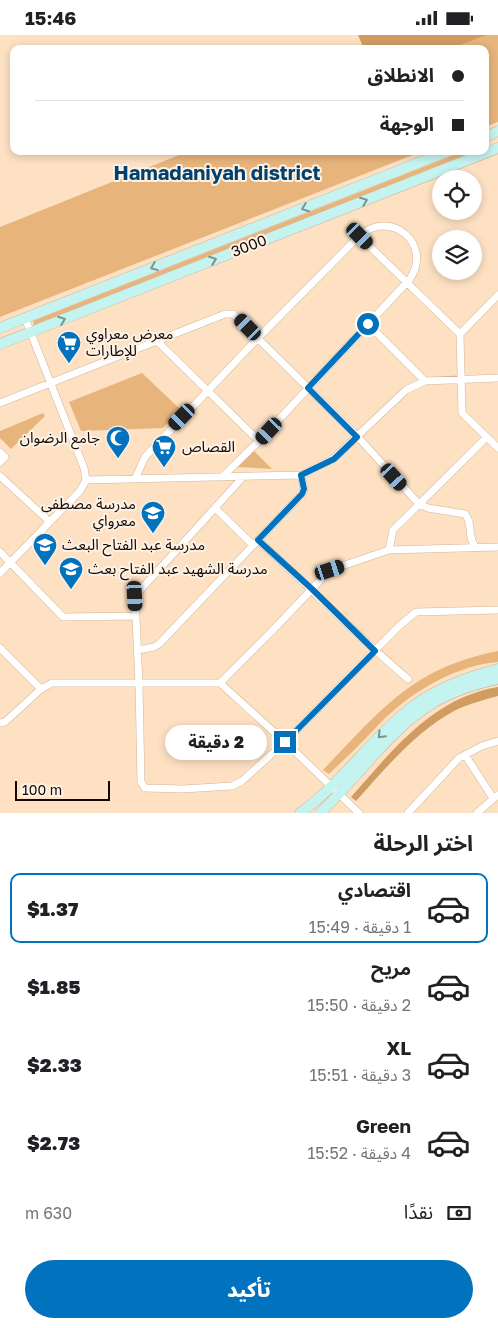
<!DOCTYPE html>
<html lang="ar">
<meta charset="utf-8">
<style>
body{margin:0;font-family:"Golos Text","Noto Sans Arabic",sans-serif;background:#f2f2f2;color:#202124;direction:rtl;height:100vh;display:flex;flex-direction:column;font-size:19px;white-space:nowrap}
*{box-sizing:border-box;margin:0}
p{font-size:16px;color:#757577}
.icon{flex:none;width:28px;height:28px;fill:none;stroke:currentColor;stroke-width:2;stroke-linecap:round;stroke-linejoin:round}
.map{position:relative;height:778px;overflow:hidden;direction:ltr}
.side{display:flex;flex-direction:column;background:#fff;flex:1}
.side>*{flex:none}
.top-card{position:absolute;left:10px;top:10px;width:479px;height:110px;border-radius:10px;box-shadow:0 2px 8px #0003;direction:rtl;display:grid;align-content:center;height:110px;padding:0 25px;background:#fff}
.buttons{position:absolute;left:432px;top:135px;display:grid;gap:10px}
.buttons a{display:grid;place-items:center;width:50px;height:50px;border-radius:50%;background:#fff;box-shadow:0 2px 8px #0003;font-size:25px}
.scale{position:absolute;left:15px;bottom:12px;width:95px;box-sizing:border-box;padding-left:5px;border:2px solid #130902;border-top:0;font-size:14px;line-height:18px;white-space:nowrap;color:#130902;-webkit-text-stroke:4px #fef2e6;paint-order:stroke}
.end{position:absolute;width:22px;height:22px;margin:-11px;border:6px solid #0172bd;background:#fff;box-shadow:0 0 0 2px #fff}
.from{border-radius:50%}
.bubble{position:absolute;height:35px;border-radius:18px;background:#fff;box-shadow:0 2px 8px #0003;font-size:16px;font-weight:800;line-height:35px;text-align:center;direction:rtl}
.car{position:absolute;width:15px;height:30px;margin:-15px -8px;border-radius:6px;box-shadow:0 0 4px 1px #0007;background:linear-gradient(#222 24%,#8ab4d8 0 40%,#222 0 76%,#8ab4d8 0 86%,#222 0)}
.top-card b{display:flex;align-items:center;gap:18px;height:48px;font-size:19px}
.top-card b+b{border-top:1px solid #e0e0e0}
.top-card i{width:12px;height:12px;background:#202124}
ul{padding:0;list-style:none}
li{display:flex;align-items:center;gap:15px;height:70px;margin:0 10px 8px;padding:0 15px;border:2px solid transparent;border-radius:10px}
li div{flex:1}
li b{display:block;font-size:19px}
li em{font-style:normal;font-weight:800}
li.selected{border-color:#0172bd}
li>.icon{width:45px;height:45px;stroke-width:1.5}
h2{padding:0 25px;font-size:22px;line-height:60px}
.pay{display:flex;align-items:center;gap:12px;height:55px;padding:0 25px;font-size:19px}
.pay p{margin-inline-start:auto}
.primary-button{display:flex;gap:10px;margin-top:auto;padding:10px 25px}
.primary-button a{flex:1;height:58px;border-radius:30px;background:#0172bd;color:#fff;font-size:20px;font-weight:800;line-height:58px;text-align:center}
.status{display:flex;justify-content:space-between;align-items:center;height:35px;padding:0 25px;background:#fff;direction:ltr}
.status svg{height:14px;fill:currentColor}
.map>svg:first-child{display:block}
</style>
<div class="status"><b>15:46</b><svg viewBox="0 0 49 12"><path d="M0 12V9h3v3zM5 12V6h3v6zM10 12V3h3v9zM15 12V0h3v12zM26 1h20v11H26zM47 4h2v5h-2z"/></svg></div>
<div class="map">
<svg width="498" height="778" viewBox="0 0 498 778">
<rect width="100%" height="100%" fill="#fee1c3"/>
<path fill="#e7b47c" d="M487,0h11v87l-13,5v-78h-35z
M189,116h234l-423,166v-90z
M464,116h12l-442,174 -1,-4z
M142,338l39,37 -18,18 -82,3 -12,-29z
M43,378l2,3 -34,33 -11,-11v-7z
M254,416l18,18 -34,-2z
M498,616v11c-38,3 -78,25 -106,50 -10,8 -18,18 -27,27 -11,12 -24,23 -36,35l-6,-4c31,-32 61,-68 99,-91 22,-14 51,-23 76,-28z"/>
<path fill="#d09c62" d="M358,0h129l-37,14h-86z
M498,652v9c-15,4 -30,8 -44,15 -39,21 -69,58 -98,90l-5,-4c42,-47 81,-99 147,-110z"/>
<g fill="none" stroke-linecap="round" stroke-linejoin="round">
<defs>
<path id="street" d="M359,201l101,98 2,79 36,35
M368,289l57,57
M460,299l38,-39
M157,306l102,100
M0,368l225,-89h8l124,122 62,68 9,4 37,6c9,11 1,21 11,34
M0,417l5,5 -5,5
M0,441l50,46
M243,442l-108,119 4,88 2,98 4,6 38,1 49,-3 10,-5 43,-39 114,-116 17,-14 82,-2
M135,444l10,-22 113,-119 101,-102c32,-28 74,8 51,43l-151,162 -37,36
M86,445l215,-5 32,-16 73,-69 19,-9 73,-3
M215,473l38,37
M258,505c51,46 98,95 150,139
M389,515l4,-20 94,-93
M0,517l63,65 73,-1
M0,538l80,-82 6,-11 -2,-12 -59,-150
M0,613l41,41
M138,615l16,-3 5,-3 143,-150 2,-5 -3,-14
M220,648l52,-52 58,-61 59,-20 109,-3
M0,688l5,-1 36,-33 11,-6h168l65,59 74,71
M465,720l28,43
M408,778l51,-55 23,-12 16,-5
M477,778l21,-18"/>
<path id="secondary" d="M485,102l13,-6
M0,293l448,-177
M0,309l498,-196
M300,778c41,-29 69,-72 108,-103 26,-21 58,-33 90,-41
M320,778c36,-34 71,-85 113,-110 20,-12 42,-19 65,-24"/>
</defs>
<use href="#street" stroke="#d1b598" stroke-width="8"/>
<use href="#secondary" stroke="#d1b598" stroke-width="11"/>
<use href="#street" stroke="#fff" stroke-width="7"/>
<use href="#secondary" stroke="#c4f3f0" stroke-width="10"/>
</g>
<defs><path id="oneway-chevron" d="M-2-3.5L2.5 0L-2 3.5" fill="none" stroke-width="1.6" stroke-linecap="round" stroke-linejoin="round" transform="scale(1.25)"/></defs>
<g stroke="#7d9591">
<use href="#oneway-chevron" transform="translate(364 166) rotate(-21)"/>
<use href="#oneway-chevron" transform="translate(305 173) rotate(159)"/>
<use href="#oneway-chevron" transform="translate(213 225) rotate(-21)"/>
<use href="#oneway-chevron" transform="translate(154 232) rotate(158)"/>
<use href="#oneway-chevron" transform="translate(62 285) rotate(-21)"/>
<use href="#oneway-chevron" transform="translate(381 700) rotate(134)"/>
</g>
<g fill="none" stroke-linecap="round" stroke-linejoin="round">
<path stroke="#0172bd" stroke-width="6" d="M285,707l90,-91 -63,-62 -54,-49 44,-46 2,-5 -3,-14 33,-16 23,-22 -49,-49 60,-64"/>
</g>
<defs>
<symbol id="supermarket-pin" viewBox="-11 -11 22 30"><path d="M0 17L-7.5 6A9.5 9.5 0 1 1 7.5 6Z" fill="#0172bd" stroke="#fef2e6"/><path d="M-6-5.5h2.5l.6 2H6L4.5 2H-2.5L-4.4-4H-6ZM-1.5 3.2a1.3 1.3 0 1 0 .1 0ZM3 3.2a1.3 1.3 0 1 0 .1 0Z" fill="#fff"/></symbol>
<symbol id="mosque-pin" viewBox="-11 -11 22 30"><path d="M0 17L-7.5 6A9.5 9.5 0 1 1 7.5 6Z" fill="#0172bd" stroke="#fef2e6"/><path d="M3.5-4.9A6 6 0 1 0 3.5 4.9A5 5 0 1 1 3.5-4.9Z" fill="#fff"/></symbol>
<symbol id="school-pin" viewBox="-11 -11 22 30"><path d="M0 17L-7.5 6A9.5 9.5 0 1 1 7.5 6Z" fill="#0172bd" stroke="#fef2e6"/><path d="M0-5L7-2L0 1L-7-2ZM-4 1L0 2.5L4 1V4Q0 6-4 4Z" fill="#fff"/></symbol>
</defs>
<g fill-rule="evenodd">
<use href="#supermarket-pin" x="55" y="294" width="28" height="38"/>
<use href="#mosque-pin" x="104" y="389" width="28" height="38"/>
<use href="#supermarket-pin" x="150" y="398" width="28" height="38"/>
<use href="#school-pin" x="139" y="464" width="28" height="38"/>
<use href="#school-pin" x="31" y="496" width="28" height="38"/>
<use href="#school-pin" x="57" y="520" width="28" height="38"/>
</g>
<g text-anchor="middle" stroke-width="4" stroke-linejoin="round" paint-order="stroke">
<g font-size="15" fill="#130902" stroke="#fef2e6">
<text transform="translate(249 211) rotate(-21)" y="5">3000</text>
</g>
<g font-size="15" fill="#130902" stroke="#fef2e6" text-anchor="start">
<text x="86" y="304">معرض معراوي<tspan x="86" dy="17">للإطارات</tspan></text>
<text x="100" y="408" text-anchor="end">جامع الرضوان</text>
<text x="182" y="417">القصاص</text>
<text x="136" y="474" text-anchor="end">مدرسة مصطفى<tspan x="136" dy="17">معرواي</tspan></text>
<text x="62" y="515">مدرسة عبد الفتاح البعث</text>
<text x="88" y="539">مدرسة الشهيد عبد الفتاح بعث</text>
</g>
<g font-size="20" font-weight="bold" fill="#004170" stroke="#fef2e6">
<text x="217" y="145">Hamadaniyah district</text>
</g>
</g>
</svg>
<div class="buttons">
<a><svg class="icon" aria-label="locate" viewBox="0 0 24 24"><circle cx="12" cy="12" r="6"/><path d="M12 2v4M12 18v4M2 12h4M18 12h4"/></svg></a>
<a><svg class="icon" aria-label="layers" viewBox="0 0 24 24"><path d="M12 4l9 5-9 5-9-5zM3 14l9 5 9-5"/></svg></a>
</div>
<div class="scale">100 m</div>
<i class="end from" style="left:368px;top:289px"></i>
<i class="end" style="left:285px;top:707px"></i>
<div class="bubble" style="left:165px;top:690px;width:102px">2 دقيقة</div>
<i class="car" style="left:360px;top:201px;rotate:135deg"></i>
<i class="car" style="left:248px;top:292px;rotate:315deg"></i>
<i class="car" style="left:182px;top:382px;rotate:224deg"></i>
<i class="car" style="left:269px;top:396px;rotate:223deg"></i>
<i class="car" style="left:394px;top:442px;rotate:138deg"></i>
<i class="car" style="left:330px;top:535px;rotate:72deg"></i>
<i class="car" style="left:135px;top:561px;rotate:177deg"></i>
<div class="top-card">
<b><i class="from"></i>الانطلاق</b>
<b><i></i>الوجهة</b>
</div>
</div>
<section class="side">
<h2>اختر الرحلة</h2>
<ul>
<li class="selected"><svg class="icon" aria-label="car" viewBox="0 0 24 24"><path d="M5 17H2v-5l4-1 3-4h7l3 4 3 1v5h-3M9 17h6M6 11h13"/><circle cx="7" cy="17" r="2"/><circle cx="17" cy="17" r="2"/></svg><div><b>اقتصادي</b><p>1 دقيقة · 15:49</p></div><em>$1.37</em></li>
<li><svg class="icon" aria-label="car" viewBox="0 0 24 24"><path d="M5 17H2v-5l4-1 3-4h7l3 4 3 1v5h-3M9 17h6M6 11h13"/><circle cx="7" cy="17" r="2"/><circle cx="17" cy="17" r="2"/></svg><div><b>مريح</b><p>2 دقيقة · 15:50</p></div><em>$1.85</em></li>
<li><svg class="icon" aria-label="car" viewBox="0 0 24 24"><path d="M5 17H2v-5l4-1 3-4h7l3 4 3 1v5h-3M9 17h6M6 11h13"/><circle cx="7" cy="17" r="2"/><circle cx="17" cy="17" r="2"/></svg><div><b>XL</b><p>3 دقيقة · 15:51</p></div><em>$2.33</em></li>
<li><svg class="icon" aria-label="car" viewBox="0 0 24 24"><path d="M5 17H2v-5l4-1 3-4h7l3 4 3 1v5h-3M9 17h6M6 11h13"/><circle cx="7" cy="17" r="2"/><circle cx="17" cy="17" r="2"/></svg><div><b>Green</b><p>4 دقيقة · 15:52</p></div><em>$2.73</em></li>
</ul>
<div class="pay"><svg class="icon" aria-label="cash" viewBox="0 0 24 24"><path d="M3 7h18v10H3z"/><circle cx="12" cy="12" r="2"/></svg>نقدًا<p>630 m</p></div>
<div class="primary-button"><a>تأكيد</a></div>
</section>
